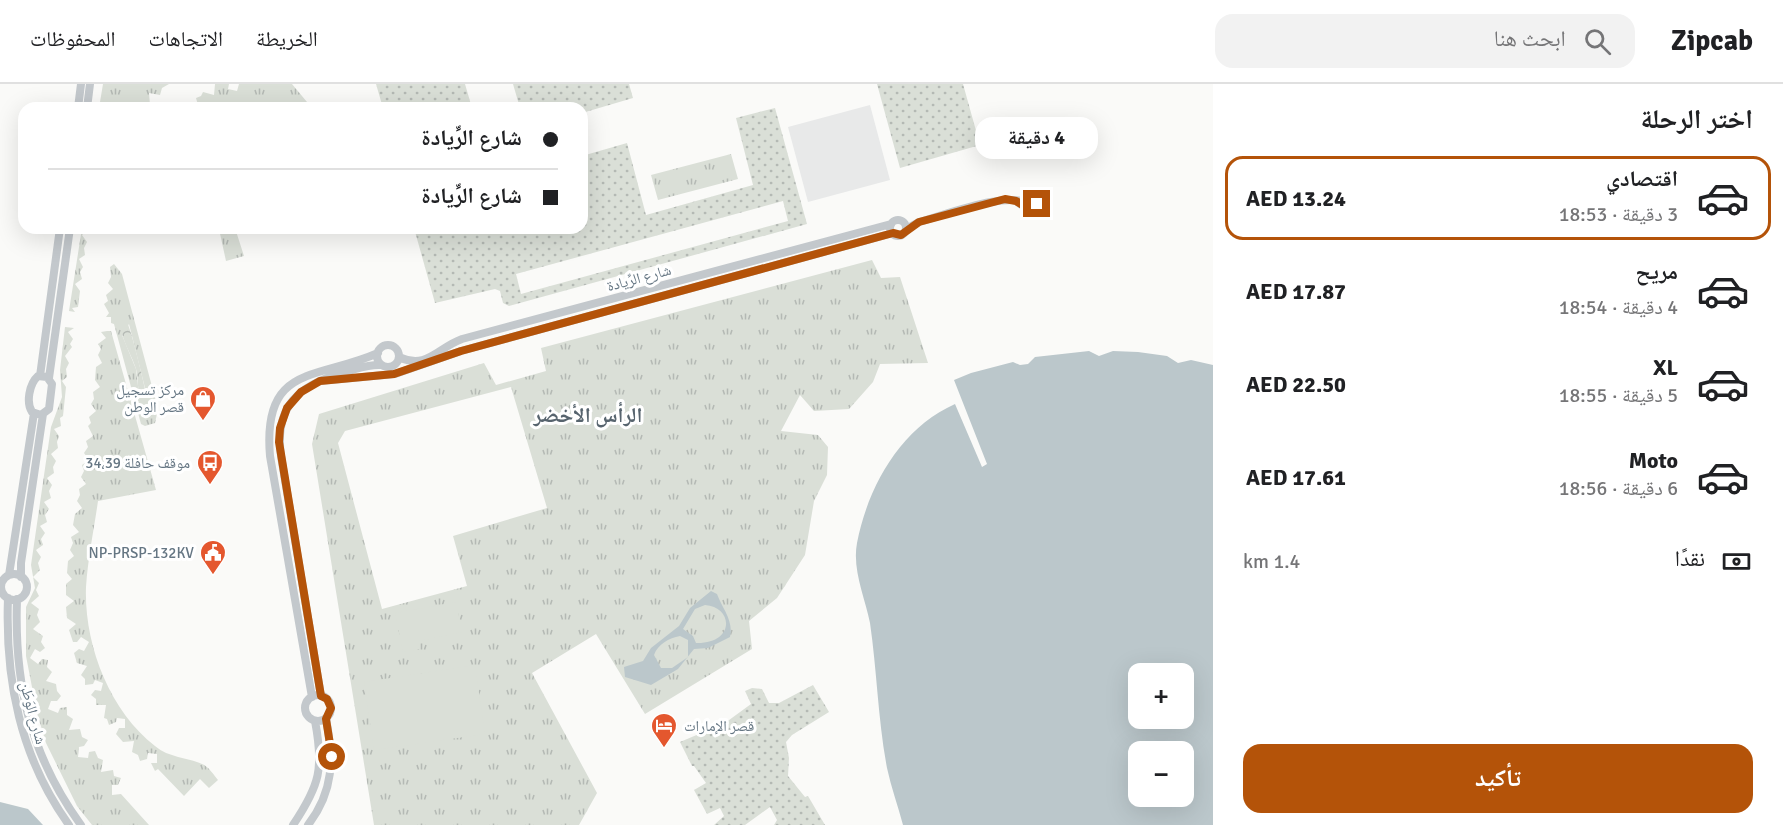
<!DOCTYPE html>
<html lang="ar">
<meta charset="utf-8">
<style>
body{margin:0;font-family:Signika,"Noto Naskh Arabic",sans-serif;background:#f2f2f2;color:#202124;direction:rtl;height:100vh;display:flex;flex-direction:column;font-size:22px;white-space:nowrap}
*{box-sizing:border-box;margin:0}
p{font-size:20px;color:#757577}
.icon{flex:none;width:33px;height:33px;fill:none;stroke:currentColor;stroke-width:2;stroke-linecap:round;stroke-linejoin:round}
.map{position:relative;flex:1;overflow:hidden;direction:ltr}
.side{display:flex;flex-direction:column;background:#fff;width:570px}
.side>*{flex:none}
.hud{position:absolute;left:18px;top:18px;width:570px;height:132px;border-radius:18px;box-shadow:0 6px 24px #0002;direction:rtl;display:grid;align-content:center;height:132px;padding:0 30px;background:#fff}
.fabs{position:absolute;left:1128px;top:579px;display:grid;gap:12px}
.fabs a{display:grid;place-items:center;width:66px;height:66px;border-radius:12px;background:#fff;box-shadow:0 6px 24px #0002;font-size:30px}
.end{position:absolute;width:27px;height:27px;margin:-14px;border:8px solid #b45309;background:#fff;box-shadow:0 0 0 3px #fff}
.from{border-radius:50%}
.bubble{position:absolute;height:42px;border-radius:18px;background:#fff;box-shadow:0 6px 24px #0002;font-size:20px;font-weight:700;line-height:42px;text-align:center;direction:rtl}
.hud b{display:flex;align-items:center;gap:21px;height:57px;font-size:22px}
.hud b+b{border-top:2px solid #e0e0e0}
.hud i{width:15px;height:15px;background:#202124}
ul{padding:0;list-style:none}
li{display:flex;align-items:center;gap:18px;height:84px;margin:0 12px 9px;padding:0 18px;border:3px solid transparent;border-radius:18px}
li div{flex:1}
li b{display:block;font-size:22px}
li em{font-style:normal;font-weight:700}
li.active{border-color:#b45309}
li>.icon{width:54px;height:54px;stroke-width:1.5}
h2{padding:0 30px;font-size:27px;line-height:72px}
.pay{display:flex;align-items:center;gap:15px;height:66px;padding:0 30px;font-size:22px}
.pay p{margin-inline-start:auto}
.cta{display:flex;gap:12px;margin-top:auto;padding:12px 30px}
.cta a{flex:1;height:69px;border-radius:18px;background:#b45309;color:#fff;font-size:24px;font-weight:700;line-height:69px;text-align:center}
header{display:flex;align-items:center;gap:36px;box-sizing:border-box;height:84px;padding:0 30px;background:#fff;border-bottom:2px solid #e0e0e0}
header strong{font-size:28px}
nav{display:flex;gap:33px;margin-inline-start:auto;font-size:21px}
.search{width:420px;height:54px;background:#f2f2f2;display:flex;align-items:center;gap:15px;box-sizing:border-box;padding:0 21px;border-radius:18px;color:#757577;font-size:22px}
main{display:flex;flex:1;min-height:0}
.map>svg:first-child{display:block}
</style>
<header>
<strong>Zipcab</strong>
<div class="search"><svg class="icon" aria-label="search" viewBox="0 0 24 24"><circle cx="10" cy="10" r="6"/><path d="M15 15l6 6"/></svg>ابحث هنا</div>
<nav><a>الخريطة</a><a>الاتجاهات</a><a>المحفوظات</a></nav>
</header>
<main>
<section class="side">
<h2>اختر الرحلة</h2>
<ul>
<li class="active"><svg class="icon" aria-label="car" viewBox="0 0 24 24"><path d="M5 17H2v-5l4-1 3-4h7l3 4 3 1v5h-3M9 17h6M6 11h13"/><circle cx="7" cy="17" r="2"/><circle cx="17" cy="17" r="2"/></svg><div><b>اقتصادي</b><p>3 دقيقة · 18:53</p></div><em>AED 13.24</em></li>
<li><svg class="icon" aria-label="car" viewBox="0 0 24 24"><path d="M5 17H2v-5l4-1 3-4h7l3 4 3 1v5h-3M9 17h6M6 11h13"/><circle cx="7" cy="17" r="2"/><circle cx="17" cy="17" r="2"/></svg><div><b>مريح</b><p>4 دقيقة · 18:54</p></div><em>AED 17.87</em></li>
<li><svg class="icon" aria-label="car" viewBox="0 0 24 24"><path d="M5 17H2v-5l4-1 3-4h7l3 4 3 1v5h-3M9 17h6M6 11h13"/><circle cx="7" cy="17" r="2"/><circle cx="17" cy="17" r="2"/></svg><div><b>XL</b><p>5 دقيقة · 18:55</p></div><em>AED 22.50</em></li>
<li><svg class="icon" aria-label="car" viewBox="0 0 24 24"><path d="M5 17H2v-5l4-1 3-4h7l3 4 3 1v5h-3M9 17h6M6 11h13"/><circle cx="7" cy="17" r="2"/><circle cx="17" cy="17" r="2"/></svg><div><b>Moto</b><p>6 دقيقة · 18:56</p></div><em>AED 17.61</em></li>
</ul>
<div class="pay"><svg class="icon" aria-label="cash" viewBox="0 0 24 24"><path d="M3 7h18v10H3z"/><circle cx="12" cy="12" r="2"/></svg>نقدًا<p>1.4 km</p></div>
<div class="cta"><a>تأكيد</a></div>
</section>
<div class="map">
<svg width="1213" height="741" viewBox="0 0 1213 741">
<defs>
<pattern id="grass-tufts" width="24" height="20" patternUnits="userSpaceOnUse" patternTransform="scale(1.5)"><rect width="24" height="20" fill="#dadfd7"/><path d="M3 7l-1-3M5 7V3M7 7l1-3M15 17l-1-3M17 17v-4M19 17l1-3" fill="none" stroke="#b4b9b4"/></pattern>
<pattern id="forest-crowns" width="20" height="18" patternUnits="userSpaceOnUse" patternTransform="scale(1.5)"><rect width="20" height="18" fill="#dadfd7"/><path d="M2 6a3 3 0 1 1 6 0M12 15a3 3 0 1 1 6 0" fill="none" stroke="#b4b9b4"/></pattern>
<pattern id="garden-dots" width="8" height="8" patternUnits="userSpaceOnUse" patternTransform="scale(1.5)"><rect width="8" height="8" fill="#dadfd7"/><path d="M2 2h.1M6 6h.1" fill="none" stroke="#b4b9b4" stroke-width="1.8" stroke-linecap="round"/></pattern>
</defs>
<rect width="100%" height="100%" fill="#fafaf8"/>
<path fill="#e8e9e9" d="M870,21l20,75 -82,22 -20,-75z"/>
<path fill="url(#grass-tufts)" fill-rule="evenodd" d="M103,0h66l-7,4 -2,7 -11,-2 1,12 -3,2 -48,1z
M215,0h14l-1,5 9,2 2,-7h53l20,24h-109v-3h-5l-2,-7 5,-2 2,-4 11,3z
M731,70l7,25 -80,21 -7,-25z
M82,144h7l-7,7 5,7 -3,6 1,7 -6,4 4,8 -3,5 2,7 -7,5 5,7 -2,16 -6,1 3,4 -6,-1z
M217,144h18l9,28 -18,5 -7,-32z
M872,176l9,18 19,-1 28,86 -48,1 -7,18 -24,27 -35,2 -14,-16 -19,36 37,4 10,12 -1,28 -13,26 -9,54 -28,43 -28,23 3,28 -107,65 -49,-80 -64,39 65,120 -18,32h-205l-62,-381 7,-30 165,-51 12,22 50,-14 -5,-23zM511,303l36,121 -94,28 14,50 -85,23 -44,-166 7,-12z
M114,180l8,10 36,135 -3,14 -10,3 -4,-2 -27,-100 -3,-1v-6h-5l3,-4 -5,-9 4,-3 -2,-6 7,-6 -5,-6 3,-6 -1,-10zM129,240l17,68 -2,6 -5,-4 -3,-25 -14,-34z
M65,243l9,1 -6,4 5,7 -3,5 2,3 -7,9 4,7 -3,6 1,8 -5,4 4,6 -3,29 -3,2 1,8 -7,3 5,7 -2,6 1,6 -7,6 5,7 -3,6 1,6 -7,5 5,7 -3,6 2,7 -7,4 5,7 -4,6 2,7 -7,4 5,7 -4,6 2,6 -7,5 5,7 -3,6 2,7 -7,7 6,6 -3,7 3,6 -8,7 8,6 -2,6 3,7 -7,7 10,7 -2,6 4,6 -5,4 -5,-3 -5,9 8,6 4,-5 6,1 -1,7 5,5 -6,9 10,3 1,7 4,5 -4,5h-6l-3,8 10,4 2,-5 7,-1v8l6,4 -4,11 11,-1 2,8 6,3 -4,6 -5,1 -1,10 10,1 1,-6 6,-1 3,7 5,2 -2,12 12,-2 1,6 7,2 -3,7h-6v10l9,-1 28,31h-57l-15,-19 -31,-63 -9,-30 -11,-57v-49l9,-19 -4,-23 20,-138 11,-30 -2,-27z
M107,247h4l45,159 -58,11c-4,28 -10,57 -12,86 -2,57 23,123 69,159 14,12 32,11 47,18 6,2 12,11 16,16l-9,8 -9,-9 -16,17 -26,-27 -3,2 -4,-8h6v-9l-9,-1 -1,6 -7,2 -2,-6 -6,-3 2,-11 -11,1 -7,-8 3,-6h6v-9l-8,-1 -1,4 -7,3 -2,-6 -3,-1 2,-13h-10v-6l-5,-4 4,-5 6,1 2,-8 -8,-3 -2,4 -8,1v-6l-4,-4 6,-9 -10,-3 -3,-10 5,-4 5,2 5,-9 -8,-5 -4,5h-4l-4,-12 7,-6 -9,-6 -1,-11 8,-6 -8,-6v-11l6,-5 -5,-6 1,-12 6,-5 -4,-6 3,-7 -2,-6 8,-5 -6,-7 2,-11 7,-6 -5,-7 3,-6 -1,-6 7,-5 -5,-7 3,-6 -2,-6 7,-5 -5,-7 4,-6 -2,-6 7,-5 -5,-10 3,-3 -2,-6 7,-6 -5,-7 3,-5 -1,-7 7,-5 -5,-7 1,-13 6,-4 -4,-8 3,-6 -3,-5 8,-6 -5,-6z"/>
<path fill="url(#forest-crowns)" d="M124,232c6,6 19,64 22,77l-1,4 -3,1c-6,-9 -3,-19 -6,-29 -5,-17 -18,-33 -15,-52z"/>
<path fill="url(#garden-dots)" fill-rule="evenodd" d="M376,0h89l7,24h-89z
M513,0h116l4,14 -51,15v-5h-62z
M877,0h86l17,61 -80,23z
M775,24l32,116 -298,82 -6,-3 -3,-12 -5,-2 -60,14 -21,-75h168v-72l45,-13 19,72 107,-30 -17,-67zM783,117l5,20 -267,73 -5,-20z
M813,601l16,27 -37,23 -6,7 3,16 -1,18 17,21 3,-1 17,29h-51l3,-5 -7,-13 -25,18h-31l10,-9 -4,-8 -13,6 -13,-24 12,-7 -12,-17h-2l-12,-24 45,-19 26,-19 -6,-13 7,-3 10,1 7,14h10z"/>
<path fill="#dadfd7" d="M456,518l6,30 -43,9 1,8 -17,3 -8,-39z
M475,581l10,69 -111,16 -10,-68z"/>
<path fill="#bbc7cb" fill-rule="evenodd" d="M1089,267l10,5 14,-5 25,1 29,4 11,7 13,-3 22,5v460h-310c-5,-19 -12,-38 -16,-57 -9,-48 -10,-97 -17,-145 -5,-26 -18,-53 -13,-80 11,-57 44,-115 98,-139l27,63 5,-3 -33,-84 17,-7 42,-11 7,3 8,-1 7,-7zM1138,590h46v44h-46zM1138,668h46v44h-46z
M711,507l6,3c5,14 17,27 13,43l-22,11 -14,1 -16,20 -27,16 -26,-8 -1,-10 19,-6 8,-13 28,-22 11,-18zM705,521c29,2 30,39 -9,38l-3,-7 -10,-7 12,-20zM680,552l8,4v17l-16,11h-11l-7,-13c4,-11 15,-17 26,-19z
M0,718l28,7 15,16h-43z"/>
<g fill="none" stroke-linecap="round" stroke-linejoin="round">
<path stroke="#c3c8cc" stroke-width="8" d="M78,24l3,-24
M87,24l3,-24
M890 144a8 8 0 1 1 16 0a8 8 0 1 1-16 0Z
M906,145l13,-7c33,-9 86,-32 118,-17l2,4 -9,2 -14,-10
M377 272a11 11 0 1 1 22 0a11 11 0 1 1-22 0Z
M399,273c28,13 38,-9 63,-18l429,-115
M38,292l9,1 5,7 -3,25 -8,6 -9,-3c-6,-9 -3,-28 6,-36z
M40,292l20,-148
M49,294l21,-150
M320,297l75,-7 66,-23 432,-118
M1 503a13 13 0 1 1 26 0a13 13 0 1 1-26 0Z
M9,491l25,-162
M21,493v-14l22,-149
M8,514c-3,82 12,159 61,227
M17,515c-3,85 13,156 64,226
M305 624a13 13 0 1 1 26 0a13 13 0 1 1-26 0Z
M321,612l-40,-240c-7,-50 18,-71 63,-84 13,-3 25,-8 37,-7
M312,613l-42,-241c-8,-92 47,-76 108,-103
M293,741c27,-40 31,-57 22,-104
M308,741c26,-34 26,-66 18,-106"/>
</g>
<g fill="none" stroke-linecap="round" stroke-linejoin="round">
<path stroke="#b45309" stroke-width="8" d="M332,673l-6,-38 5,-11 -4,-9 -6,-3 -42,-254 1,-14 7,-20 14,-16 19,-11 74,-7 67,-23 432,-118 8,2 18,-13 86,-23 11,2 18,11 5,-3 -2,-5"/>
</g>
<defs>
<symbol id="shop-pin" viewBox="-11 -11 22 30"><path d="M0 17L-7.5 6A9.5 9.5 0 1 1 7.5 6Z" fill="#e4572e" stroke="#fff"/><path d="M-5-2.5h2.3a2.7 3.5 0 0 1 5.4 0H5L5.5 6h-11ZM-1.5-2.5h3a1.5 2.3 0 0 0-3 0Z" fill="#fff"/></symbol>
<symbol id="bus-pin" viewBox="-11 -11 22 30"><path d="M0 17L-7.5 6A9.5 9.5 0 1 1 7.5 6Z" fill="#e4572e" stroke="#fff"/><path d="M-5-6H5V4H4V6H2V4H-2V6H-4V4H-5ZM-3.5-4V0h7V-4ZM-3.5 1.2v1.5H-2V1.2ZM2 1.2v1.5H3.5V1.2Z" fill="#fff"/></symbol>
<symbol id="civic-pin" viewBox="-11 -11 22 30"><path d="M0 17L-7.5 6A9.5 9.5 0 1 1 7.5 6Z" fill="#e4572e" stroke="#fff"/><path d="M-.6-6.5H3V-4.5H.6V-3L4-1V1h2V6H-6V1h2V-1L-.6-3ZM-1.2 2.5V6h2.4V2.5Z" fill="#fff"/></symbol>
<symbol id="hotel-pin" viewBox="-11 -11 22 30"><path d="M0 17L-7.5 6A9.5 9.5 0 1 1 7.5 6Z" fill="#e4572e" stroke="#fff"/><path d="M-6-4.5h1.5V1H6V5H4.5V3h-9V5H-6ZM-4 0a1.8 1.8 0 1 1 3.6 0ZM.5 0V-2.5h3Q6-2.5 6 0Z" fill="#fff"/></symbol>
</defs>
<g fill-rule="evenodd">
<use href="#shop-pin" x="188" y="300" width="30" height="40"/>
<use href="#bus-pin" x="195" y="364" width="30" height="40"/>
<use href="#civic-pin" x="198" y="454" width="30" height="40"/>
<use href="#hotel-pin" x="649" y="627" width="30" height="40"/>
</g>
<g text-anchor="middle" stroke-width="6" stroke-linejoin="round" paint-order="stroke">
<g font-size="15" fill="#657683" stroke="#fff">
<text transform="translate(639 194) rotate(-15)" y="5">شارع الرِّيادة</text>
<text transform="translate(33 629) rotate(75)" y="5">شارع الوَطَن</text>
</g>
<g font-size="15" fill="#657683" stroke="#fff" text-anchor="end">
<text x="184" y="311">مركز تسجيل<tspan x="184" dy="17">قصر الوطن</tspan></text>
<text x="190" y="384">موقف حافلة 34،39</text>
<text x="194" y="474">NP-PRSP-132KV</text>
<text x="684" y="647" text-anchor="start">قصر الإمارات</text>
</g>
<g font-size="21" font-weight="bold" fill="#57646e" stroke="#fff">
<text x="588" y="338">الرأس الأخضر</text>
</g>
</g>
</svg>
<div class="fabs">
<a>+</a>
<a>−</a>
</div>
<i class="end from" style="left:332px;top:673px"></i>
<i class="end" style="left:1037px;top:120px"></i>
<div class="bubble" style="left:975px;top:33px;width:123px">4 دقيقة</div>
<div class="hud">
<b><i class="from"></i>شارع الرِّيادة</b>
<b><i></i>شارع الرِّيادة</b>
</div>
</div>
</main>
